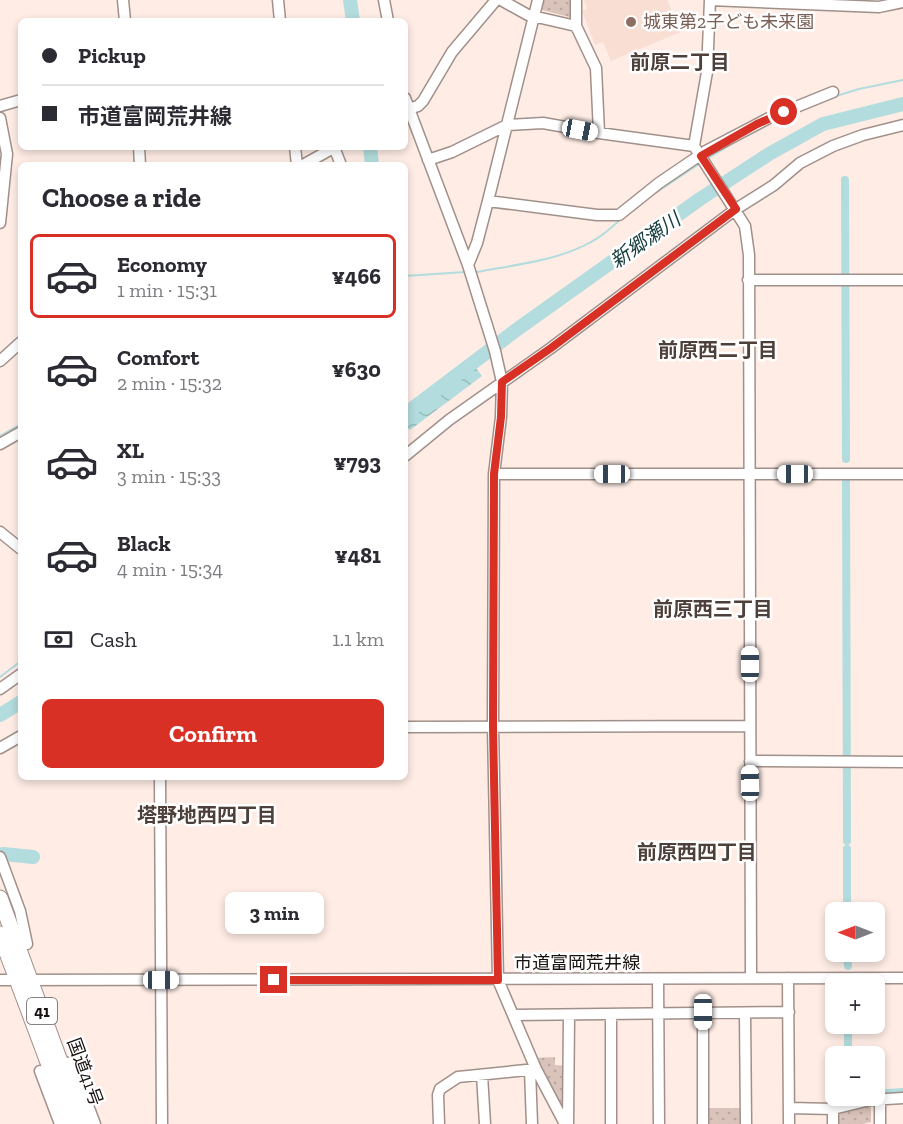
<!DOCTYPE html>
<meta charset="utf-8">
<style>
body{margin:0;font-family:"Zilla Slab","Noto Sans JP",serif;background:#f7f7f7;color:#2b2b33;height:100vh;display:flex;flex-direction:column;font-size:22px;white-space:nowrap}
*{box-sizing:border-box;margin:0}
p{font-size:20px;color:#7c7c81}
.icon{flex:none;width:33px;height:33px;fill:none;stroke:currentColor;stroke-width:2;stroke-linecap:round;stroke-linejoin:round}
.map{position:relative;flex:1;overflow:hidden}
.drawer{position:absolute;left:18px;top:162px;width:390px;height:618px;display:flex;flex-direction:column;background:#fff;border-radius:9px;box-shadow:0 3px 9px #0003}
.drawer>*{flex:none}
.top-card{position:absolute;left:18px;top:18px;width:390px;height:132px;border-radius:9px;box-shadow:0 3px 9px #0003;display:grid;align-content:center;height:132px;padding:0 24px;background:#fff}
.needle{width:39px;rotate:270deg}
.fabs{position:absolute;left:825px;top:902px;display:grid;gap:12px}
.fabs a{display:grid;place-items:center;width:60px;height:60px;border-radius:9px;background:#fff;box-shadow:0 3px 9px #0003;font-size:30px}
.end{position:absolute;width:27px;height:27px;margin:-14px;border:8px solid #d93025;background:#fff;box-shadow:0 0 0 3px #fff}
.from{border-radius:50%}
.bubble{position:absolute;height:42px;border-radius:9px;background:#fff;box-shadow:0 3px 9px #0003;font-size:20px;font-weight:800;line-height:42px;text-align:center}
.car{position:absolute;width:18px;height:36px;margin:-18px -9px;border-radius:8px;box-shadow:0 0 4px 2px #0007;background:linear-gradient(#fff 24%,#345 0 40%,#fff 0 76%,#345 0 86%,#fff 0)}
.top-card b{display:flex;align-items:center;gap:21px;height:57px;font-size:22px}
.top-card b+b{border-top:2px solid #e1e1e2}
.top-card i{width:15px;height:15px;background:#2b2b33}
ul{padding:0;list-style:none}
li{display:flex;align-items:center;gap:18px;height:84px;margin:0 12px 9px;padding:0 12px;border:3px solid transparent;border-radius:9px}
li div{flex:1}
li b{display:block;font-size:22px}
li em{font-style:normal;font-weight:800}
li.current{border-color:#d93025}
li>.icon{width:54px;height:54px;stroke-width:1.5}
h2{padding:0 24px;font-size:27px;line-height:72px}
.pay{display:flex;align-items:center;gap:15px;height:66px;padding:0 24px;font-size:22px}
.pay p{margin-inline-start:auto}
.button{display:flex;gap:12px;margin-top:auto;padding:12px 24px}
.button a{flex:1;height:69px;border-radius:9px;background:#d93025;color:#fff;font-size:24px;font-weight:800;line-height:69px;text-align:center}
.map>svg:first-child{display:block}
</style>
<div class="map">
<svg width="903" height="1124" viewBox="0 0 903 1124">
<defs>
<pattern id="grass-dots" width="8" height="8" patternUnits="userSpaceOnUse" patternTransform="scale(1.5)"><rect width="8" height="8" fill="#d9c3ba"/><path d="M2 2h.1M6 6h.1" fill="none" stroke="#baa79f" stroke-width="1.8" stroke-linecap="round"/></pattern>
<pattern id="water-waves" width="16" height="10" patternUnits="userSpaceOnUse" patternTransform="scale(1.5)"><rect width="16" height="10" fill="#b2dcdd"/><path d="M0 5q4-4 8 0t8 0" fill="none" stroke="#98bcbd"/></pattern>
</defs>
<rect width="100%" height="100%" fill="#feece5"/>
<path fill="#f9ded4" d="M584,0h83l14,32 -70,29 -8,-19 -8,3 -13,-34 5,-2z"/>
<path fill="url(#grass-dots)" d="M541,0h32v18l-35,-9z
M555,1057v8l9,1 -3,46 -27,-54z
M871,1104v18l-8,2h-25v-11z
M706,1108h34v16h-34z"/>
<path fill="url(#water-waves)" d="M476,368l6,8 -72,54 -5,-4v-8l20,-14 15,-14z"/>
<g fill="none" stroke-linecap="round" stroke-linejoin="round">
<path stroke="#b2dcdd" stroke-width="2" d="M833,97l26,-8 44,-9
M707,159l36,-22
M654,194l45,-30
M477,272c37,-7 80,-11 114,-30 11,-5 21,-15 30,-23
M405,276l60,-4
M0,436l21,-12
M0,677l21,-16"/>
<path stroke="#b2dcdd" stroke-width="8" d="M845,180l1,279
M846,477l1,364
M847,849v63
M847,951l1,15
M848,1056v-33
M874,1094l29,-2
M848,1095l2,5 17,-5"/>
<path stroke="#b2dcdd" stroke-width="14" d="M350,0l3,21
M370,147l2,18
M405,414l114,-86 181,-129 69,-45 54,-30 80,-20
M0,715l21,-13
M3,854l30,3"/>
<defs>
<path id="minor" d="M123,0l2,21
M278,0l2,21
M384,0l4,21
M501,0l27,15 48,11
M576,0v26l20,42 3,65
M710,0l-3,72 -13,74 51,80 4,29 2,722
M710,0l169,7 24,-5
M405,98l63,167 27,86 7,31 -1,35 -7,57 -1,253 5,253 38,89 29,55
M0,106l21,-6
M405,110l13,-4 5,-5 29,-49 44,-52
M0,118l7,36 -7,69
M139,147l1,18
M295,147l2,18
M334,147l7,18
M428,160l24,-8 55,-27 36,-2 56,10 95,13
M303,165l32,-18
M488,201l109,14h22l40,-32 47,-32 63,-33 64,-26
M468,265l9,-22 11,-42 50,-201
M748,280h155
M0,361l21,-19
M0,444l21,-12
M405,456l44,-36 102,-72 185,-139 38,-24 26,-22 33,-17 30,-11 40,-10
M494,474h409
M0,532l21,17
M0,689l21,-15
M405,727l344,-1
M0,748l21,-12
M750,761l153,1
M160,777l2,347
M0,857l20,54 7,33
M788,978l1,146
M658,979l1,145
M0,980l903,-2
M703,1013v111
M745,1013l1,111
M611,1014v110
M513,1015l276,-3
M60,1062l9,1 7,11 19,50
M530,1070l2,54
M40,1071l20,53
M482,1075l3,49
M789,1108l44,1 37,-9 33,-2
M833,1109v15
M439,1124l-1,-29 2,-6 18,-12 78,-8
M568,1124l1,-109
M880,1124v-25"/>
<path id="highway" d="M0,898l83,226
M0,934l71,190"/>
</defs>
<use href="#minor" stroke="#a1908a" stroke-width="13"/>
<use href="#highway" stroke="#a1908a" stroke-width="17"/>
<use href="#minor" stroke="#fff" stroke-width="10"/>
<use href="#highway" stroke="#fff" stroke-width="15"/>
</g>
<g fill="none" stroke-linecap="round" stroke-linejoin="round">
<path stroke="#d93025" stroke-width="8" d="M274,980h224l-5,-253 1,-253 7,-57 1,-35 49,-34 185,-139 -35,-53 56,-32 27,-12"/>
</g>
<circle fill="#8d6e63" stroke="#fefefe" stroke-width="2" cx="631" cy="22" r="6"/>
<g text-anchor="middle" stroke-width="5" stroke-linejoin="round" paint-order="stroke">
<rect fill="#fefefe" stroke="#5e5a57" stroke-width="1.5" x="27" y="998" width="30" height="26" rx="4.5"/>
<g font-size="16" font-weight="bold" fill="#191310">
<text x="42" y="1017">41</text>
</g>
<g font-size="18" fill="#785e54" stroke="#fefefe" text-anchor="start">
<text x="643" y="28">城東第2子ども未来園</text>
</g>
<g font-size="18" fill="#191310" stroke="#fefefe">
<text x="577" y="969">市道富岡荒井線</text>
<text transform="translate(85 1072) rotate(70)" y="6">国道41号</text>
</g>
<g font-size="20" font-weight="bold" fill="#4d3f39" stroke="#fefefe">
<text x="680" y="69">前原二丁目</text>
<text x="718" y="357">前原西二丁目</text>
<text x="713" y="616">前原西三丁目</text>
<text x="207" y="822">塔野地西四丁目</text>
<text x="697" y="859">前原西四丁目</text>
</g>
<g font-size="20" font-style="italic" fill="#153d3e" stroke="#fefefe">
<text transform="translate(645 240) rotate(-35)" y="7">新郷瀬川</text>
</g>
</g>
</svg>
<div class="fabs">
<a><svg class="needle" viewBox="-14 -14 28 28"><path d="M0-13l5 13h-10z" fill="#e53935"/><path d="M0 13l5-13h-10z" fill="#7c7c81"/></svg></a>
<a>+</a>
<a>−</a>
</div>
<i class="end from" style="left:784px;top:112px"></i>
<i class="end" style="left:274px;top:980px"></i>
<div class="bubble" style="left:225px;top:892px;width:99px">3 min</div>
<i class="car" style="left:580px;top:130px;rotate:101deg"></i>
<i class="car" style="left:612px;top:474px;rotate:270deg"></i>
<i class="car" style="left:795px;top:474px;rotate:270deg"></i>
<i class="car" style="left:750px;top:664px;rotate:0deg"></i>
<i class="car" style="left:750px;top:783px;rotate:359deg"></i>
<i class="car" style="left:161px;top:980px;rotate:90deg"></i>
<i class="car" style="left:703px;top:1012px;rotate:180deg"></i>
<div class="top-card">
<b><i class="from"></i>Pickup</b>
<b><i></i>市道富岡荒井線</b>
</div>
<section class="drawer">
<h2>Choose a ride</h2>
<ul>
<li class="current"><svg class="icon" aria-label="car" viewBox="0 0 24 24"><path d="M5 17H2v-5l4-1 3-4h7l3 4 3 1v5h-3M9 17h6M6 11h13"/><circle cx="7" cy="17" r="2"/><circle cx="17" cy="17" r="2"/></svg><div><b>Economy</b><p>1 min · 15:31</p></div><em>¥466</em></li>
<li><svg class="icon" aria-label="car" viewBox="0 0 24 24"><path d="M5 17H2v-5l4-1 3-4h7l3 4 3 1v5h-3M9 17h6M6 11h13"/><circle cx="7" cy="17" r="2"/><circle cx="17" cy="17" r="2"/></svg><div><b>Comfort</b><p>2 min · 15:32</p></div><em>¥630</em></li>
<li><svg class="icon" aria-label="car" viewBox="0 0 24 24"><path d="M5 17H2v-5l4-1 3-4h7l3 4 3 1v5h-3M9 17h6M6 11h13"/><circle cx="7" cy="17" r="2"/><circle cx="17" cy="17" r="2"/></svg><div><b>XL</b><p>3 min · 15:33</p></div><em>¥793</em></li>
<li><svg class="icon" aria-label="car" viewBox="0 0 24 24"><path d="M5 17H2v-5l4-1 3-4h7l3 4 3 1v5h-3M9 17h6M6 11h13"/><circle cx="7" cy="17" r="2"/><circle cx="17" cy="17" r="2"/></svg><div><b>Black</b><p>4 min · 15:34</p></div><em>¥481</em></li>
</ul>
<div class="pay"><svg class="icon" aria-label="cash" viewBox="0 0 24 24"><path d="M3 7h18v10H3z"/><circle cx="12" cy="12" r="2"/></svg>Cash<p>1.1 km</p></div>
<div class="button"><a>Confirm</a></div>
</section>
</div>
